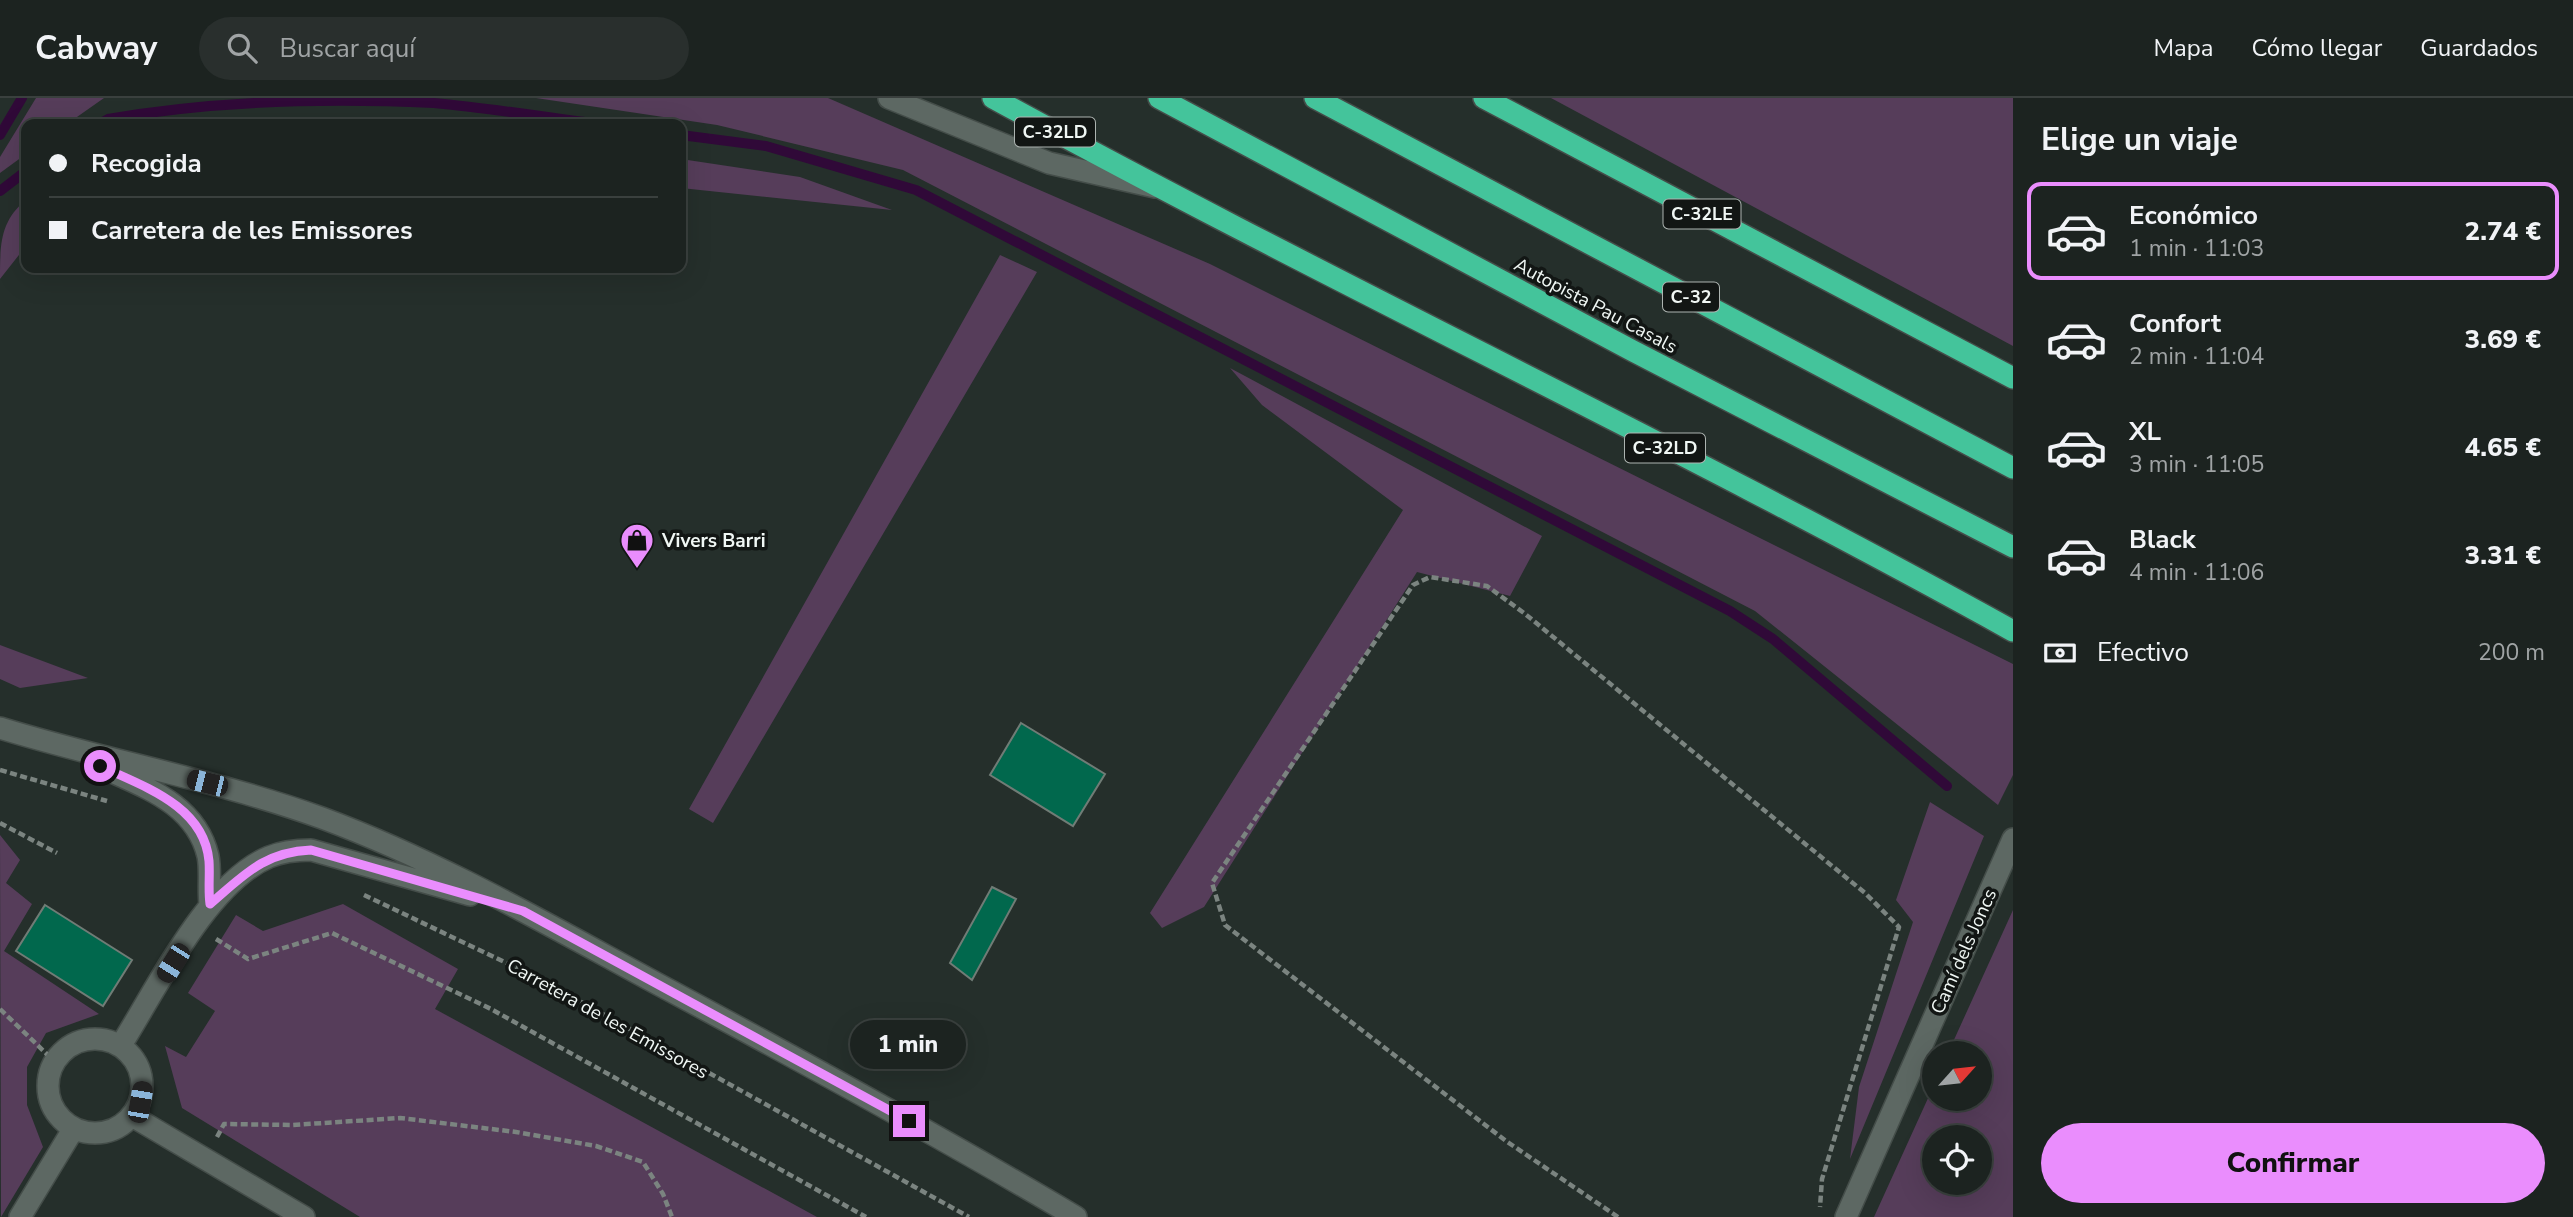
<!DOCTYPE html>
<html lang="es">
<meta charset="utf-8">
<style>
body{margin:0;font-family:"Nunito Sans",sans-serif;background:#292f2d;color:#f1f3f6;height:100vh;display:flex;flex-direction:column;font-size:26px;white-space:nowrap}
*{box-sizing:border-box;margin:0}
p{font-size:23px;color:#a0a4a5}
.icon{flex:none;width:38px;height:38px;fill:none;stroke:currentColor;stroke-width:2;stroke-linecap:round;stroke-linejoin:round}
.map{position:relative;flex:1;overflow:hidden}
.sheet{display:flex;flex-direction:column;background:#1c2320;width:560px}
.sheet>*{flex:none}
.hud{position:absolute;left:21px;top:21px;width:665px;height:154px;border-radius:14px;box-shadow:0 7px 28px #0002,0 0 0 2px #3a403e;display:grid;align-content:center;height:154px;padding:0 28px;background:#1c2320}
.needle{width:46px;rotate:63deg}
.tools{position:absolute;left:1922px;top:943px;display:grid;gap:14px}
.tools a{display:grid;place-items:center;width:70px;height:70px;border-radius:50%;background:#1c2320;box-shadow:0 7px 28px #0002,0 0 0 2px #3a403e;font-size:35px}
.end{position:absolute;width:32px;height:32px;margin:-16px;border:9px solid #ea8dfd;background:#111;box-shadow:0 0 0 4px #111}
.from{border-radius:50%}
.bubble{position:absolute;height:49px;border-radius:24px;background:#1c2320;box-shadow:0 7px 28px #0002,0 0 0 2px #3a403e;font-size:23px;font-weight:800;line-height:49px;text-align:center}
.car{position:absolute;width:21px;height:42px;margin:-21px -10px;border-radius:9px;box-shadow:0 0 5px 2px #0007;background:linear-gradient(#222 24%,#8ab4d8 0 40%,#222 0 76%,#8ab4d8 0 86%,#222 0)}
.hud b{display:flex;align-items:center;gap:24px;height:66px;font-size:26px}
.hud b+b{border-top:2px solid #3a403e}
.hud i{width:18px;height:18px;background:#f1f3f6}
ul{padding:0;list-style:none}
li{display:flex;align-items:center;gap:21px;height:98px;margin:0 14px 10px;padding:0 14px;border:4px solid transparent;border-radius:14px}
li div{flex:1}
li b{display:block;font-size:26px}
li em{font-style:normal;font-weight:800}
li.on{border-color:#ea8dfd}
li>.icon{width:63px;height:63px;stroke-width:1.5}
h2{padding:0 28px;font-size:32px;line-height:84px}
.pay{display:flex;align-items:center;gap:18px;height:77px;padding:0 28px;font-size:26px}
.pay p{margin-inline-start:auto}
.button{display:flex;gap:14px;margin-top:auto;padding:14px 28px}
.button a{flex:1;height:80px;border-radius:42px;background:#ea8dfd;color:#111;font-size:28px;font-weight:800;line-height:80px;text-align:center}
header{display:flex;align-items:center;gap:42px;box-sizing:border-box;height:98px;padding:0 35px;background:#1c2320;border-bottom:2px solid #3a403e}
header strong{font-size:33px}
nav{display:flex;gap:38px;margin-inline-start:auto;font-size:24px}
.search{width:490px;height:63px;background:#292f2d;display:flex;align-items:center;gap:18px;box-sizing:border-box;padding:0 24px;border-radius:38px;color:#a0a4a5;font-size:26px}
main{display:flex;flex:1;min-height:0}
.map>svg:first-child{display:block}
</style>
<header>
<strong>Cabway</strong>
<div class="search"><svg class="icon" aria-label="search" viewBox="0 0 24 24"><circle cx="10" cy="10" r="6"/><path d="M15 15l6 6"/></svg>Buscar aquí</div>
<nav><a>Mapa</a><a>Cómo llegar</a><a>Guardados</a></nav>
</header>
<main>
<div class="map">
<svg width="2013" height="1119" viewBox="0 0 2013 1119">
<rect width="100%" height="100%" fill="#252f2b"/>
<path fill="#563d5a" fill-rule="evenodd" d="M36,0h68l-37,26h-41v30l-26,19v-16z
M536,0h292l382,166 803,400v111l-15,30 -243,-194 -852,-441 -186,-45z
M1551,0h462v248z
M681,61l119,18 92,33 -211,-22z
M26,102v46l-26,33c0,-34 0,-58 26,-79z
M1000,157l37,17 -324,551 -24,-14z
M1230,270l312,168 -32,60 -93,-24 -213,335 -42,21 -12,-15 253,-403 -141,-105z
M0,547l88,33 -68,10 -20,-9z
M1930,704l54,34 -134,323 9,-72 54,-165 -17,-22z
M0,737l20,25 -14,23 26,21 -28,47 95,63 -53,19 -19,34v38l16,42 -42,70z
M343,806l115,65 -23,40 382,208h-457l-178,-109 -17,-62 21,11 29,-46 -27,-18 48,-78 27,16z
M2013,812v307h-139l60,-132v14h45v-45l-31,-1zM1934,1040h45v45h-45z"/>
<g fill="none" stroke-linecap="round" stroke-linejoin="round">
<path stroke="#300938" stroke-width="10" d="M99,26l9,-5c104,-18 221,-21 326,-16 55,5 110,14 165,21
M0,37l22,-37
M681,37l85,11 150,44 814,421 43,28 174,147
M0,93l26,-20"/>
</g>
<path fill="#01684d" stroke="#707c76" stroke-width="2" d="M1021,625l84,51 -32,52 -83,-51z
M992,789l24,12 -44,81 -22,-17z
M45,807l87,55 -29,46 -87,-55z"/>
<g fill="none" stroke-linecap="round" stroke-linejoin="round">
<defs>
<path id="minor" d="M889,0l160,65 106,24
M0,630c107,33 217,52 322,90 116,43 223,105 332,164 142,76 284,153 422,235
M95,666c45,22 100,37 113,92 3,15 0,32 2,48
M48 988a47 47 0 1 1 94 0a47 47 0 1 1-94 0Z
M121,947c35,-55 86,-162 148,-188 14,-6 27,-7 42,-7l159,45
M132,1018l172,101
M20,1119l54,-89
M1846,1119l167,-378"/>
<path id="highway" d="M993,0c336,184 685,347 1020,533
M1159,0l474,253 380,196
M1315,0l698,370
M1484,0l529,280"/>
</defs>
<use href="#minor" stroke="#444d49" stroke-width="24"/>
<use href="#highway" stroke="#444d49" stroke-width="24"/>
<path stroke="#7b8480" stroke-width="4.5" stroke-dasharray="7 3.5" stroke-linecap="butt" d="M0,672l107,31
M0,725l57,30
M364,797l172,82 433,240
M216,841l32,20 84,-26 159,76 375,208
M0,911l54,52
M217,1039l7,-13 69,1 107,-7 116,14 80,14 47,16 20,32 9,23
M1618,1119l-112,-76 -281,-216 -13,-42 201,-298 17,-8 57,9 37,27 341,280 34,34 -77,252 -2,28"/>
<use href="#minor" stroke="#5d6863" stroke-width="21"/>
<use href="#highway" stroke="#44c49b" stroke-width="21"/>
</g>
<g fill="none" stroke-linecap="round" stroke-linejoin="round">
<path stroke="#ea8dfd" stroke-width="9" d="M100,668c42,20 104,39 109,95 1,14 -1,29 1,43 34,-29 54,-52 101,-54l212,61 386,210"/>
</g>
<defs>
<symbol id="shop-pin" viewBox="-11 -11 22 30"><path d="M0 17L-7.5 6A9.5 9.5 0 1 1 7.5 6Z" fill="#ea8dfd" stroke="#121614"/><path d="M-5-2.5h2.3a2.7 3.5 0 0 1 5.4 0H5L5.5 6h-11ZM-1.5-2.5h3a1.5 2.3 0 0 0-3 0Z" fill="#111"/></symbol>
</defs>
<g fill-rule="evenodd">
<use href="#shop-pin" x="618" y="423" width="38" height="52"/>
</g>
<g text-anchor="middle" stroke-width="7" stroke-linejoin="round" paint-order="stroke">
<g fill="#121614" stroke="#adb4b1" stroke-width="2">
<rect x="1015" y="19.5" width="80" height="29" rx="5"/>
<rect x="1663.5" y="101.5" width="77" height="29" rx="5"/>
<rect x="1663" y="184.5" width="56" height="29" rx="5"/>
<rect x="1625" y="335.5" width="80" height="29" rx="5"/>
</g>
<g font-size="18" font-weight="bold" fill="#f0f7f4">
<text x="1055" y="40">C-32LD</text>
<text x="1702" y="122">C-32LE</text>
<text x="1691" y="205">C-32</text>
<text x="1665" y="356">C-32LD</text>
</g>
<g font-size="19" fill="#f0f7f4" stroke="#121614">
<text transform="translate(1596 207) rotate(28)" y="7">Autopista Pau Casals</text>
<text transform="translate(1963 853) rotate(-66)" y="7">Camí dels Joncs</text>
<text transform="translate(608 920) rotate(29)" y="7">Carretera de les Emissores</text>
</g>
<g font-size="19" font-weight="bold" fill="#f0f7f4" stroke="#121614" text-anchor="start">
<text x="662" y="449">Vivers Barri</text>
</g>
</g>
</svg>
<div class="tools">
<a><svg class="needle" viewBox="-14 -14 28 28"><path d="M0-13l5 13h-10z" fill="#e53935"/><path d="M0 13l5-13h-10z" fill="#a0a4a5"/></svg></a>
<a><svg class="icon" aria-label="locate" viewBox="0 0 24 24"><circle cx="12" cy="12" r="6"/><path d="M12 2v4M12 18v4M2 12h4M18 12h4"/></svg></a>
</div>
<i class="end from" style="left:100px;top:668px"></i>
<i class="end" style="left:909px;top:1023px"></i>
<div class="bubble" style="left:850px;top:922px;width:116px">1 min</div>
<i class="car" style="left:207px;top:685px;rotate:284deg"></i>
<i class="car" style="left:173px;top:865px;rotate:212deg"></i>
<i class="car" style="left:140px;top:1004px;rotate:10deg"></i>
<div class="hud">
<b><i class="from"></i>Recogida</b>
<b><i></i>Carretera de les Emissores</b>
</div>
</div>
<section class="sheet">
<h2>Elige un viaje</h2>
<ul>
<li class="on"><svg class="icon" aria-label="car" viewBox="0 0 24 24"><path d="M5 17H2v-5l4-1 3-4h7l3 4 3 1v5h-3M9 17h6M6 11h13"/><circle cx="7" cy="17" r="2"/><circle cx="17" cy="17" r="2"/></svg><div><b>Económico</b><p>1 min · 11:03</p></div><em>2.74 €</em></li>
<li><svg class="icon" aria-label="car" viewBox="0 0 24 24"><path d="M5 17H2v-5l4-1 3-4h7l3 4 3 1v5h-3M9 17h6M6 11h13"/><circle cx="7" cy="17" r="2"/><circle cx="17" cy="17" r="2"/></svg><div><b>Confort</b><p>2 min · 11:04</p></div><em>3.69 €</em></li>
<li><svg class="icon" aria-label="car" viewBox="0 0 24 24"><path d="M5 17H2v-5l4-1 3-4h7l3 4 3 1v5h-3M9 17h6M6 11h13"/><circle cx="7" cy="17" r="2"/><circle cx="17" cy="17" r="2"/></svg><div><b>XL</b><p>3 min · 11:05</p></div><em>4.65 €</em></li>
<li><svg class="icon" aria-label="car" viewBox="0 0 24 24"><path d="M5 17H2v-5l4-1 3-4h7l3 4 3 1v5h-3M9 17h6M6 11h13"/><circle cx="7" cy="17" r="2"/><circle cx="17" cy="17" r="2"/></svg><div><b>Black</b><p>4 min · 11:06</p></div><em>3.31 €</em></li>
</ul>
<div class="pay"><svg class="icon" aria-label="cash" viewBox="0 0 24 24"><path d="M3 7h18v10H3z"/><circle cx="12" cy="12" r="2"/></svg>Efectivo<p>200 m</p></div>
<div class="button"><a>Confirmar</a></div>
</section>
</main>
